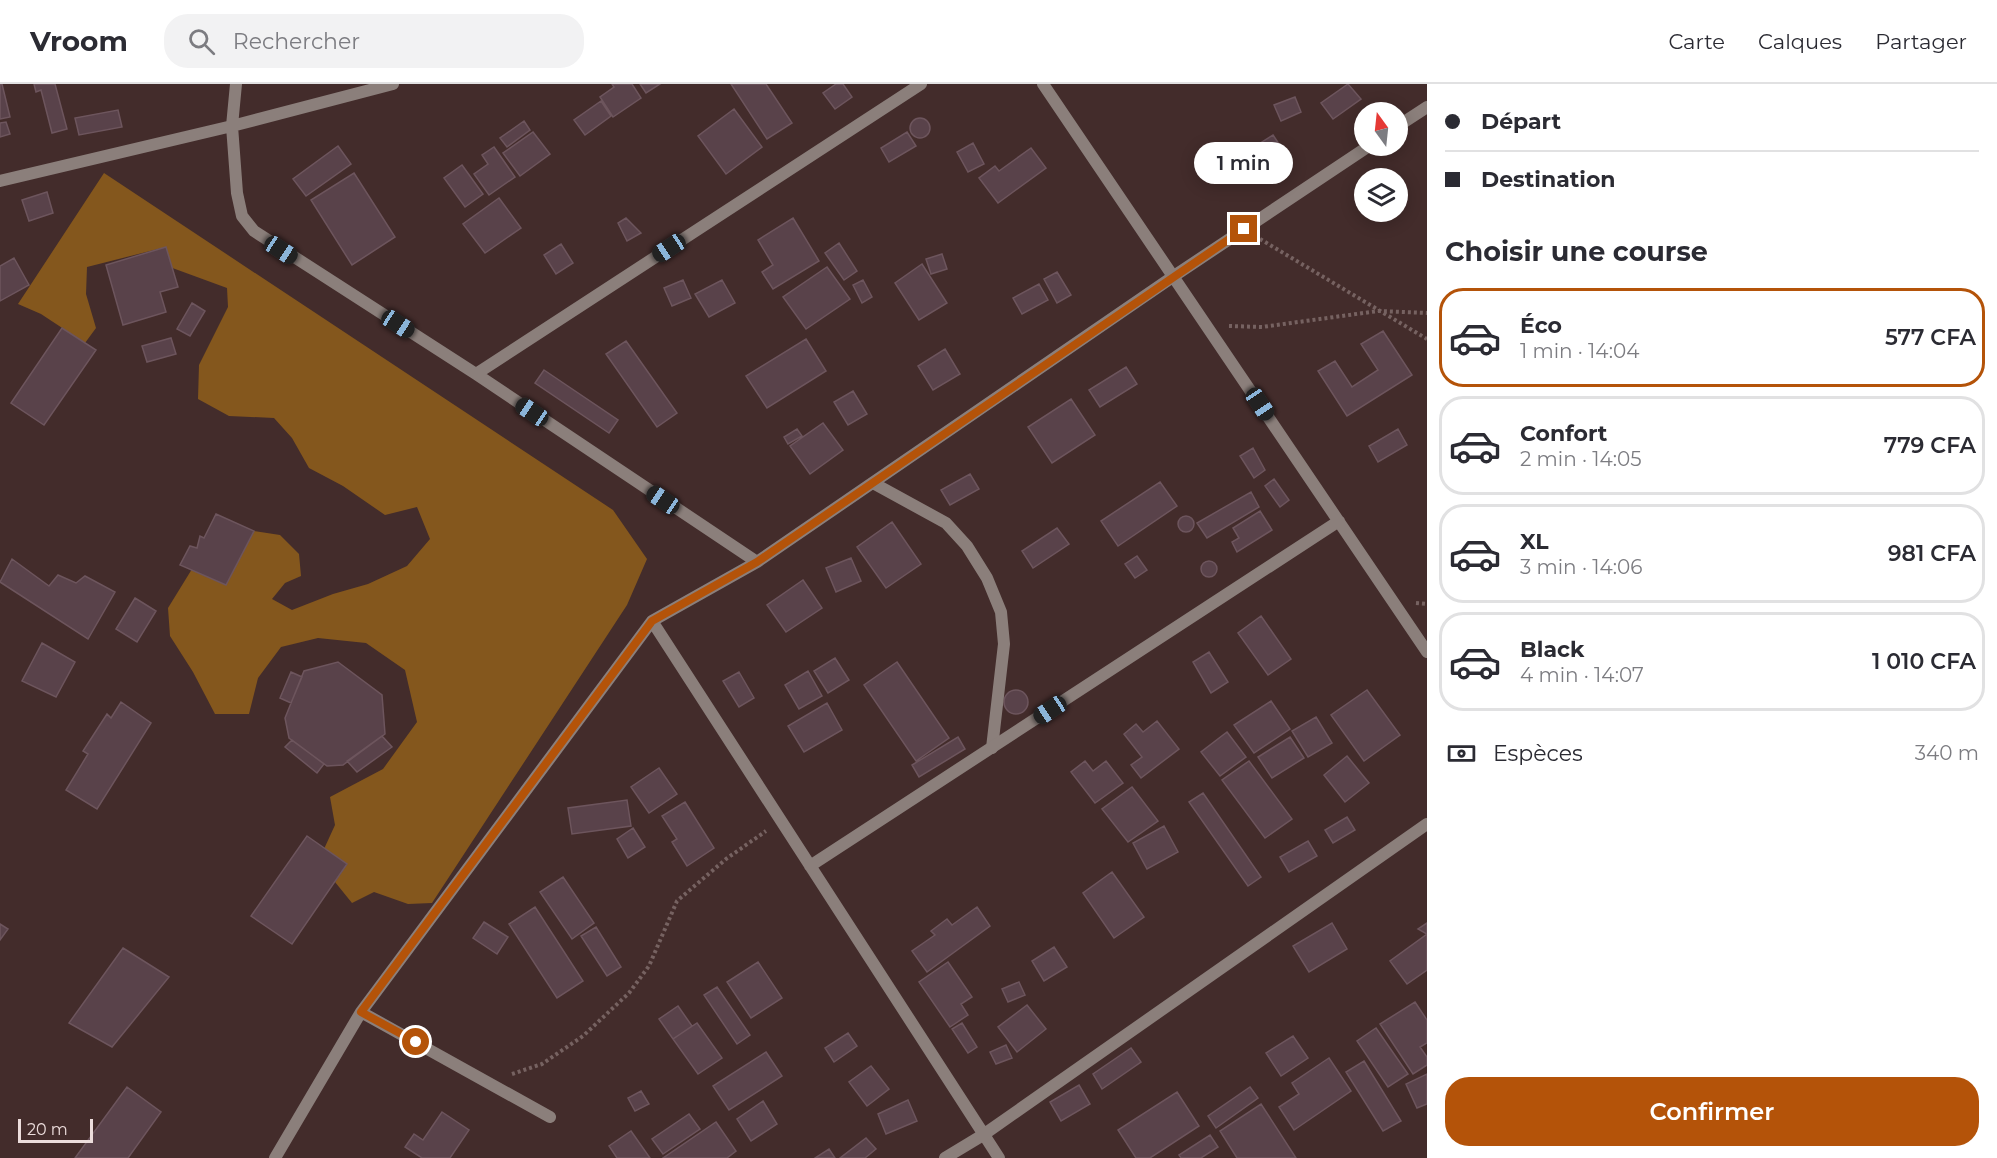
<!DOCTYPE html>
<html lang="fr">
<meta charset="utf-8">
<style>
body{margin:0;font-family:Montserrat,sans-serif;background:#f2f2f3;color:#2b2b33;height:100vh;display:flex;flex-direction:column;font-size:22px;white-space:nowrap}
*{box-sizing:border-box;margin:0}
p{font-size:20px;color:#7c7c81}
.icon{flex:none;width:33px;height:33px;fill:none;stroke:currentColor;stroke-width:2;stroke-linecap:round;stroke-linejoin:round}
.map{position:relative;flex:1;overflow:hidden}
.side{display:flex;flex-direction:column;background:#fff;width:570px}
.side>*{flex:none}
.guide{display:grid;align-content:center;height:132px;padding:0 18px;background:#fff}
.needle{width:39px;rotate:345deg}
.controls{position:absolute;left:1354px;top:18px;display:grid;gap:12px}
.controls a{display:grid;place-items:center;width:54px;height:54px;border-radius:50%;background:#fff;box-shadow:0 3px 15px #0003;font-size:30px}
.scale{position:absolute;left:18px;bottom:15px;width:75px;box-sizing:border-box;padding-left:6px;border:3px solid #ecdddc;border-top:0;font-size:16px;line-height:21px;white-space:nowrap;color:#ecdddc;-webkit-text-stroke:4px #432c2b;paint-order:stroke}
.end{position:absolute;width:27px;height:27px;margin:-14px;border:8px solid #b45309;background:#fff;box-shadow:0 0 0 3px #fff}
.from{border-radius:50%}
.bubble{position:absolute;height:42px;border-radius:21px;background:#fff;box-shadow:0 3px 15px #0003;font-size:20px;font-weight:600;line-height:42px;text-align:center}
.car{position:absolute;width:18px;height:36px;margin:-18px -9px;border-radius:8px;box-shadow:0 0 4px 2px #0007;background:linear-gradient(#222 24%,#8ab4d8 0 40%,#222 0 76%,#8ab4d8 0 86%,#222 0)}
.guide b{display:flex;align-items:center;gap:21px;height:57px;font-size:22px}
.guide b+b{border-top:2px solid #e1e1e2}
.guide i{width:15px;height:15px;background:#2b2b33}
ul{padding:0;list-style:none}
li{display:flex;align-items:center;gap:18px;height:99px;margin:0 12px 9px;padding:0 6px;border:3px solid #e1e1e2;border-radius:24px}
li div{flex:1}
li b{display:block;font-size:22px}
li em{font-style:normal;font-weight:600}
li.current{border-color:#b45309}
li>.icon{width:54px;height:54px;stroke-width:1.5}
h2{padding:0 18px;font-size:27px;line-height:72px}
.pay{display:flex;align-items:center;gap:15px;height:66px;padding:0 18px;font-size:22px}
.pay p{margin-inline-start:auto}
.cta{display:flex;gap:12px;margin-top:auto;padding:12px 18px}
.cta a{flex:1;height:69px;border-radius:24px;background:#b45309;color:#fff;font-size:24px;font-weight:600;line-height:69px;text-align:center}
header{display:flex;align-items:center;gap:36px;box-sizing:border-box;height:84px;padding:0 30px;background:#fff;border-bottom:2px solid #e1e1e2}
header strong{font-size:28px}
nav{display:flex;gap:33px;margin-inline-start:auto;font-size:21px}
.search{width:420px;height:54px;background:#f2f2f3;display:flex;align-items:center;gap:15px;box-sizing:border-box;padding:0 21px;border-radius:24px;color:#7c7c81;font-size:22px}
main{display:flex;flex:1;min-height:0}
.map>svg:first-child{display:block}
</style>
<header>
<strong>Vroom</strong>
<div class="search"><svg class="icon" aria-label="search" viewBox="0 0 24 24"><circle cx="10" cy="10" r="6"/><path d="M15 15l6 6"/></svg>Rechercher</div>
<nav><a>Carte</a><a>Calques</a><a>Partager</a></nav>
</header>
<main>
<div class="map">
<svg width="1427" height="1074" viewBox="0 0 1427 1074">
<rect width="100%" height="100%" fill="#432c2b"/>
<path fill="#84571d" d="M104,89l509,337 34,49 -20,46 -195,298 -24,1 -34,-12 -22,11 -17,-21 12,-18 -23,-15 11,-24 -5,-28 53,-28 34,-47 -12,-52 -39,-27 -48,-5 -37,9 -23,31 -9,36h-34l-22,-42 -23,-36 -2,-28 24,-39 34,16 28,-54 26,4 19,19 2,22 -16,7 -13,16 20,11 41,-16 35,-10 39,-18 23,-27 -13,-32 -32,8 -42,-29 -34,-18 -17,-30 -18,-20 -45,-2 -31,-17 1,-34 29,-58 -1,-19 -60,-22 -5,-18 -75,19 -1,27 10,34 -11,15 -44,-29 -23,-10z"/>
<path fill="#59424a" stroke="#6d555d" stroke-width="1.5" d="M0,0h2l8,33 -10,2z
M34,0h21l12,45 -15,4 -11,-43 -5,2z
M612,0h20l9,14 -28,19 -13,-20 14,-10z
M640,0h20l-14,9z
M731,0h35l26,39 -25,16z
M836,0h7l9,13 -17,12 -12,-16z
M1348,0l13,15 -28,20 -12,-16z
M1295,13l6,15 -20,9 -7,-16z
M601,17l10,15 -26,19 -11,-15z
M734,25l28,38 -36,27 -28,-38z
M118,26l4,17 -43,8 -4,-17z
M910 44a10 10 0 1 1 20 0a10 10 0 1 1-20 0Z
M524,37l6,9 -23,17 -7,-9z
M6,38l4,12 -10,3v-14z
M533,48l17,22 -30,22 -17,-23z
M907,48l9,14 -27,16 -8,-14z
M1273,51l12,18 -29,20 -13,-19z
M973,59l11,21 -16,8 -11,-20z
M338,62l13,18 -45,32 -13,-17z
M494,63l21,30 -26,18 -15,-21 14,-10 -6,-9z
M1031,64l15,20 -48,35 -19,-25 16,-12 4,5z
M462,81l21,29 -18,13 -21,-29z
M354,89l41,64 -43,28 -41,-65z
M47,108l6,21 -24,8 -7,-21z
M499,114l22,30 -36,25 -22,-29z
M626,134l15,15 -14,8 -9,-18z
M793,134l26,43 -46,28 -11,-17 11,-7 -15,-25z
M839,159l18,28 -13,9 -19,-27z
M561,160l12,19 -17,11 -12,-19z
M166,163l12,40 -18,5 6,20 -43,13 -17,-60z
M942,170l5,15 -16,5 -5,-15z
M14,174l15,27 -29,16v-35z
M922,180l25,39 -28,17 -24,-37z
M827,183l23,32 -44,30 -23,-32z
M1057,188l14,23 -14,8 -13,-24z
M683,196l8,18 -19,8 -8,-18z
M722,196l13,23 -26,14 -14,-23z
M863,196l9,17 -10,6 -9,-18z
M1039,200l9,16 -26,14 -9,-16z
M192,219l13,8 -15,25 -13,-7z
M62,244l34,22 -52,75 -33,-22z
M1383,247l29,44 -65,41 -29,-45 17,-10 17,26 26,-17 -17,-26z
M171,254l5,16 -29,8 -5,-16z
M806,255l20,32 -59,37 -21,-32z
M626,257l51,72 -20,14 -51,-73z
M945,265l15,25 -27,16 -15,-24z
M1126,283l11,17 -37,23 -11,-17z
M544,286l74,50 -9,13 -74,-50z
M853,307l14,23 -19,11 -14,-23z
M1071,315l24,36 -43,28 -24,-36z
M823,339l20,27 -33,24 -20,-28z
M797,345l5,7 -14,8 -4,-7z
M1398,345l9,16 -29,17 -9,-16z
M1253,364l12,22 -11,8 -14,-22z
M970,390l9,15 -29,16 -9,-15z
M1274,395l15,21 -9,7 -15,-21z
M1160,398l17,24 -59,40 -17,-25z
M1251,408l8,15 -52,31 -10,-15z
M1260,427l12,19 -35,22 -5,-10 7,-4 -6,-10z
M216,430l38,17 -28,54 -46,-20 10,-19 7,2 3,-12 4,2z
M1178 440a8 8 0 1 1 16 0a8 8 0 1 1-16 0Z
M892,438l29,42 -35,24 -29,-41z
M1057,444l12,16 -36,24 -11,-17z
M1137,472l10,14 -12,8 -10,-14z
M851,474l10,23 -25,11 -10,-24z
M12,475l37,27 9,-11 18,8 9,-7 30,16 -27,47 -88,-57z
M1201 485a8 8 0 1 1 16 0a8 8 0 1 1-16 0Z
M803,496l19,28 -36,24 -19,-27z
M135,514l21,13 -19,31 -21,-13z
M1261,532l30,43 -23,16 -30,-42z
M42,559l33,19 -19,35 -34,-16z
M1209,568l19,30 -17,11 -18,-31z
M835,574l14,22 -21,13 -14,-22z
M338,578l44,33 3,39 -42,31 -16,1 -38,-28 -4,-20 19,-47z
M897,578l52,76 -33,23 -52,-76z
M808,587l14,25 -23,13 -14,-24z
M291,588l11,5 -11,26 -11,-5z
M739,588l15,26 -15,9 -16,-26z
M1004 618a12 12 0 1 1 24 0a12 12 0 1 1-24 0Z
M1367,606l33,45 -36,26 -33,-46z
M1271,617l19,28 -36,24 -20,-28z
M121,618l30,21 -54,86 -31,-19 22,-36 -5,-3 24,-37 4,4z
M827,619l15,27 -38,22 -16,-26z
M1316,633l16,26 -24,14 -16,-26z
M1157,637l22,28 -38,29 -10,-13 11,-8 -18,-23 12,-10 7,8z
M1227,648l19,25 -26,19 -19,-24z
M382,652l10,11 -35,25 -10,-11z
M958,653l7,12 -46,28 -7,-12z
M1290,653l14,21 -32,20 -14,-21z
M292,656l32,24 -7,9 -32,-26z
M1347,672l22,27 -24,19 -21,-27z
M1085,677l8,10 13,-10 17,22 -28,20 -24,-31z
M1249,677l43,58 -27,19 -43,-58z
M659,684l18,26 -28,19 -18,-26z
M1132,703l26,34 -30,21 -26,-33z
M1203,709l58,84 -13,9 -59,-84z
M627,716l4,26 -59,8 -4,-26z
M685,718l29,46 -27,18 -15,-24 5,-3 -15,-23z
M1347,733l8,13 -22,13 -8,-13z
M1164,742l14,26 -31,17 -14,-26z
M633,744l12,19 -17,11 -11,-19z
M307,752l40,28 -55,80 -41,-28z
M1308,757l9,15 -28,16 -9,-15z
M1112,788l32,45 -30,21 -31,-45z
M563,793l31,46 -22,16 -32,-47z
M535,823l48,74 -26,17 -48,-74z
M977,823l13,19 -63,46 -15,-21 23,-16 -4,-4 16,-12 5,6z
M484,838l24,15 -11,17 -24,-16z
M1332,839l15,26 -38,23 -16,-26z
M1427,839v47l-20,14 -17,-23 37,-27 -9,-5z
M0,840l8,5 -8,11z
M596,843l25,40 -14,9 -26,-40z
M1054,863l13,20 -23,14 -12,-20z
M123,864l46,29 -57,70 -43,-24z
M758,878l24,36 -31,20 -24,-36z
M948,878l24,35 -11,7 7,11 -18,12 -31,-45z
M1019,898l6,13 -17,7 -6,-13z
M717,903l33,48 -13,9 -33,-49z
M1415,918l12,18v23l-7,4 7,10v8l-14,9 -33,-50z
M1027,921l19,24 -29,23 -19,-25z
M678,922l14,20 -19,13 -14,-20z
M697,939l25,35 -24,16 -25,-35z
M962,939l15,24 -9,6 -16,-24z
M1376,944l32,46 -20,13 -31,-46z
M848,949l9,13 -23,16 -9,-14z
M1293,952l15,22 -27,18 -15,-23z
M1006,961l6,13 -16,6 -6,-12z
M1131,964l10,14 -39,27 -9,-15z
M766,968l16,24 -53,34 -16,-24z
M1329,974l22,33 -57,39 -15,-23 20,-13 -7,-11z
M1364,977l37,60 -18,10 -37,-59z
M871,982l18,23 -22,17 -18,-24z
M1427,990v30l-10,4 -11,-24z
M1079,1001l11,19 -29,17 -11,-19z
M127,1003l34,25 -33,46h-53z
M1250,1003l8,11 -42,30 -8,-12z
M641,1007l8,13 -14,7 -7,-13z
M1177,1008l22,34 -49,32h-14l-18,-28z
M908,1016l9,21 -31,13 -8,-20z
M763,1017l14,23 -26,17 -14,-22z
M1261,1020l35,54h-59l-17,-27z
M442,1028l27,18 -19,28h-28l-17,-11 9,-13 9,6z
M689,1030l11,15 -37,25 -11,-15z
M716,1038l20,29 -9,7h-64z
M631,1047l19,27h-33l-8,-12z
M1210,1051l8,12 -17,11h-20l-2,-3z
M866,1054l10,11 -11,9h-25z
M829,1065l6,9h-20z"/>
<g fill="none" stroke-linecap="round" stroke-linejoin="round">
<path stroke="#766261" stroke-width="4" stroke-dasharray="3 3" stroke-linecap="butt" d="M1260,155l167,100
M1229,242l33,1 116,-16 49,2
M1416,519l11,1
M512,990l30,-10 41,-28 46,-43 20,-27 28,-65 49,-42 40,-28"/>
<path stroke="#8b7f7b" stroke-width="12" d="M873,399l73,40 21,23 20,32 14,34 3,32 -12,104"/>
<path stroke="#8b7f7b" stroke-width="12" d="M236,0l-4,42 5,67 5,23 12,15 222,143 281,188
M1043,0l384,568
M1398,42l29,-19
M0,97l232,-55 161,-42
M476,290l445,-290
M652,537l347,537
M810,782l529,-345
M361,928l189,105
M275,1074l86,-146 291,-391 105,-59 417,-286 195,-130
M945,1074l38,-23 444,-311"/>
</g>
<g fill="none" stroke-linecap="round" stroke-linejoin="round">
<path stroke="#b45309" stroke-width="8" d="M416,958l-55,-30 291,-391 105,-59 487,-333"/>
</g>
</svg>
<div class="controls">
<a><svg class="needle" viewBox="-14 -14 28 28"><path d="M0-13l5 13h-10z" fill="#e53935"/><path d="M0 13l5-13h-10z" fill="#7c7c81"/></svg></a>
<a><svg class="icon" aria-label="layers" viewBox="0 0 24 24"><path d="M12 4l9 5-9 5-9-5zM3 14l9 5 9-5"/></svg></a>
</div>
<div class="scale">20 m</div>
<i class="end from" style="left:416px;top:958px"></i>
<i class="end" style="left:1244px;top:145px"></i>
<div class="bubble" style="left:1194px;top:58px;width:99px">1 min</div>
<i class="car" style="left:669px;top:164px;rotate:237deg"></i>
<i class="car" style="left:281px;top:166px;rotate:123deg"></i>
<i class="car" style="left:398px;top:240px;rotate:123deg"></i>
<i class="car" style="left:1260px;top:320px;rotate:146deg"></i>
<i class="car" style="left:532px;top:328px;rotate:304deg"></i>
<i class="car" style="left:663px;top:416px;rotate:304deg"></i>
<i class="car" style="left:1050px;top:626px;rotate:237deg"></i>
</div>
<section class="side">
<div class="guide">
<b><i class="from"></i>Départ</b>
<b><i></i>Destination</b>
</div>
<h2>Choisir une course</h2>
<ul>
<li class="current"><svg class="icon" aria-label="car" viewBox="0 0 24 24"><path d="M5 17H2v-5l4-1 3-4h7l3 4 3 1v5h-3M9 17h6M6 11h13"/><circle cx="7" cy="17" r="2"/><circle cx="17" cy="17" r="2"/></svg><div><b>Éco</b><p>1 min · 14:04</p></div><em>577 CFA</em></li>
<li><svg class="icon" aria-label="car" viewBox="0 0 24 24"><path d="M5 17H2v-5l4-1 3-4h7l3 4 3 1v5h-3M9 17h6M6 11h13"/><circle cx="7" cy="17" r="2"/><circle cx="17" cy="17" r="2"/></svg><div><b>Confort</b><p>2 min · 14:05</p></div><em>779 CFA</em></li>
<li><svg class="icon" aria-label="car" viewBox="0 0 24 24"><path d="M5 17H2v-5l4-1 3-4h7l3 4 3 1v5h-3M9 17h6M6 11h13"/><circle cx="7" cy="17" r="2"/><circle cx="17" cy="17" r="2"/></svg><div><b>XL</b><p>3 min · 14:06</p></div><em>981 CFA</em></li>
<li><svg class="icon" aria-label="car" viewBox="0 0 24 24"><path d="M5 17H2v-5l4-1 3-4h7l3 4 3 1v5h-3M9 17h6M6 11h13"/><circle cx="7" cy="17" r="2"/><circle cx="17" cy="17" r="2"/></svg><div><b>Black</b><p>4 min · 14:07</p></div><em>1 010 CFA</em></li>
</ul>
<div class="pay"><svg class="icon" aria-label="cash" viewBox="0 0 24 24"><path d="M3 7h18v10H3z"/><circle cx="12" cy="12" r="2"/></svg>Espèces<p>340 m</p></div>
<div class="cta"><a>Confirmer</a></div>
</section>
</main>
